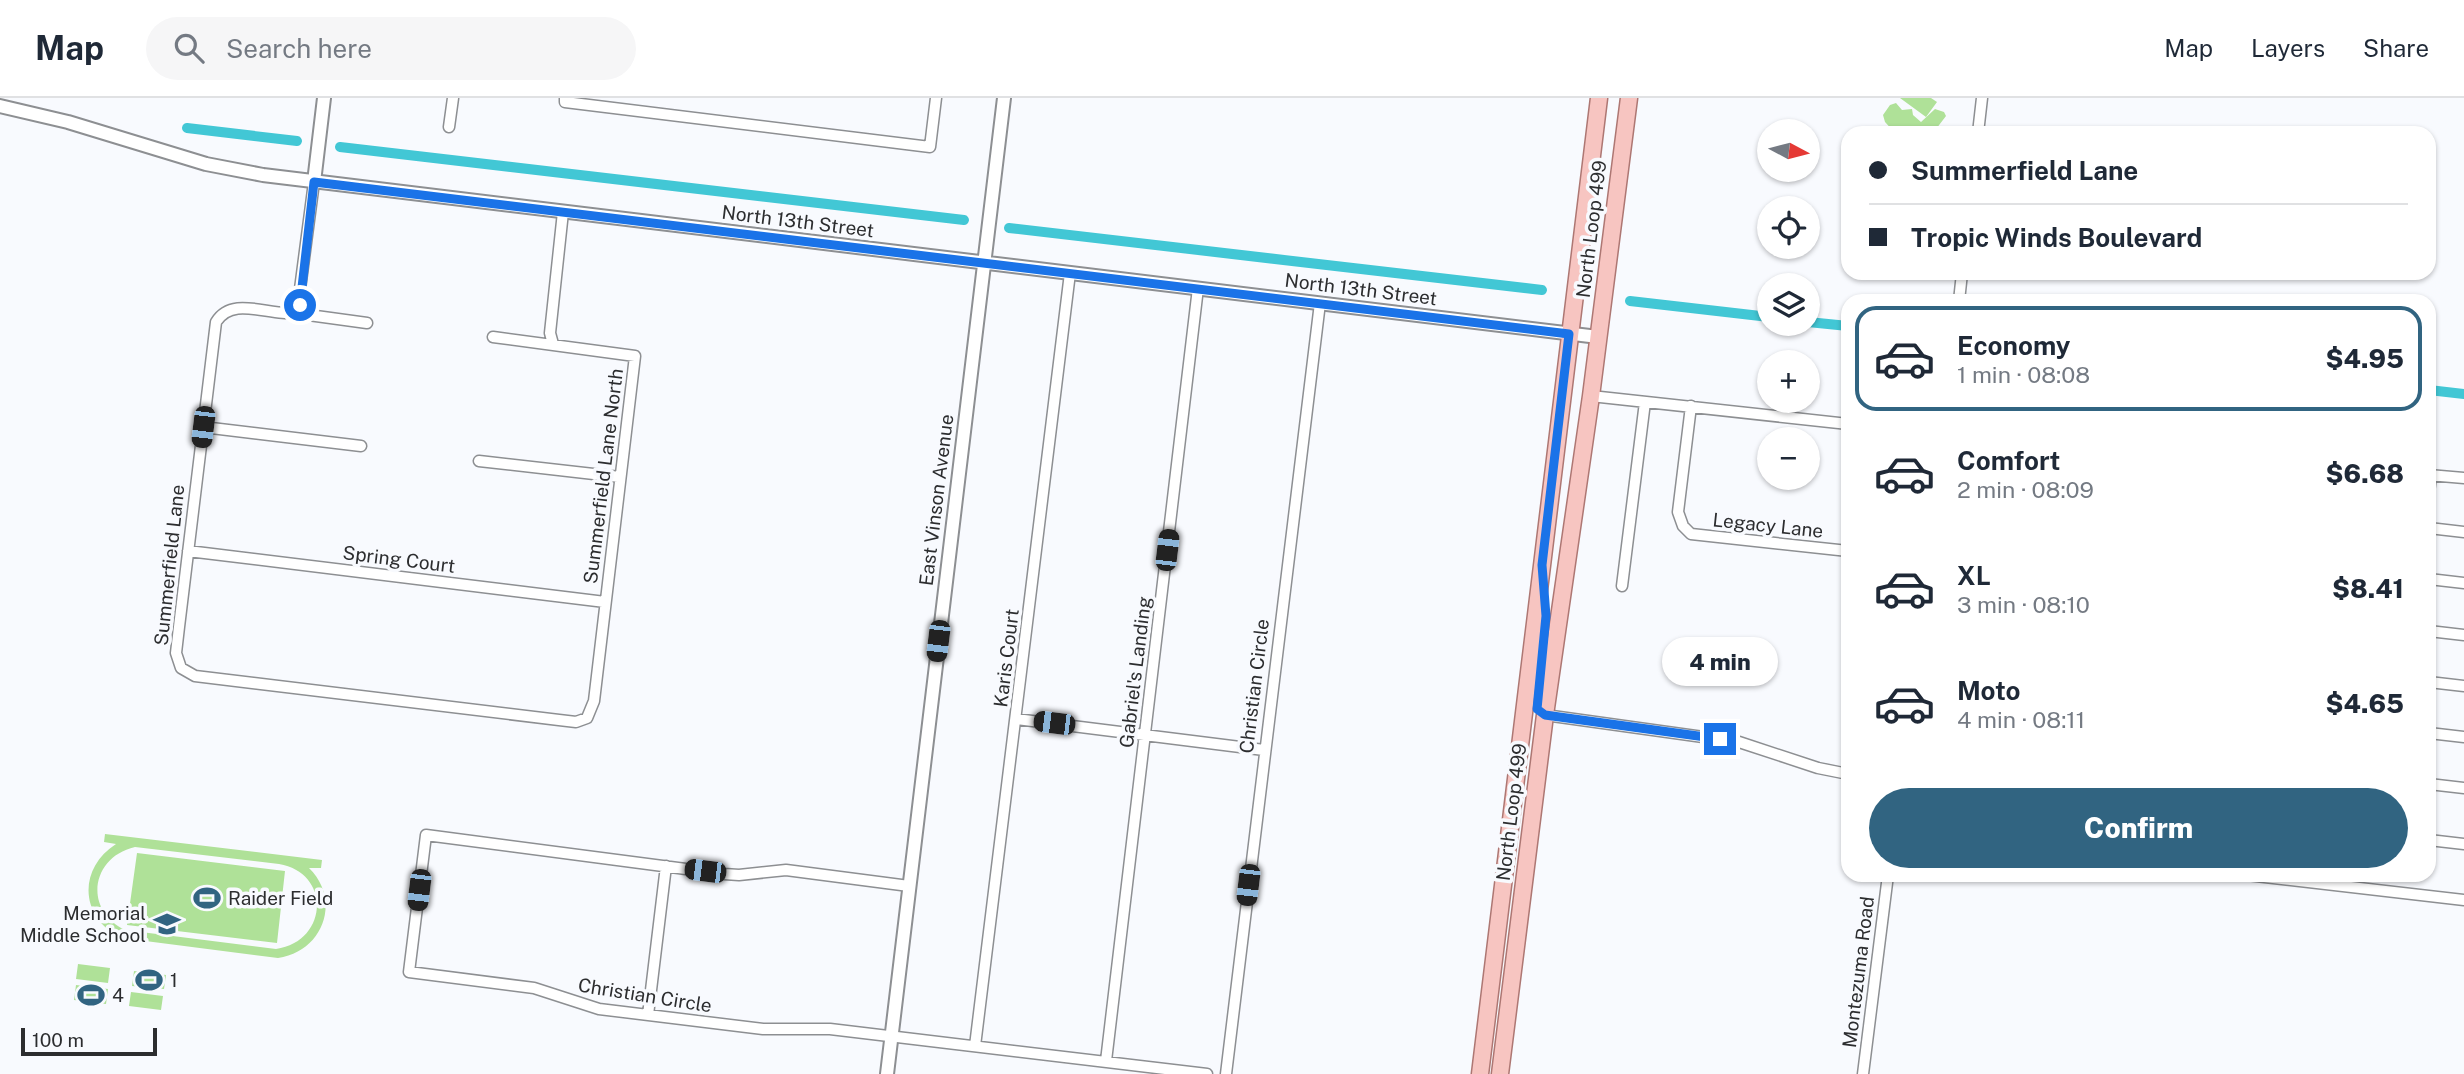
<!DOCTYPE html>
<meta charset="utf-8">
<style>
body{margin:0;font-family:"Public Sans",sans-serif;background:#f6f6f7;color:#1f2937;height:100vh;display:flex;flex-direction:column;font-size:26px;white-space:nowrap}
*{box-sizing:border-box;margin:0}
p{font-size:23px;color:#747a83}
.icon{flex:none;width:38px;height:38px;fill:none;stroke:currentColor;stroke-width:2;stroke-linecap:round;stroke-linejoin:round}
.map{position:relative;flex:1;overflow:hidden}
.details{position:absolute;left:1841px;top:196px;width:595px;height:588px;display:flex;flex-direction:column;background:#fff;border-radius:21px;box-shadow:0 2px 5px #0004}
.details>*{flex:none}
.hud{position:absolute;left:1841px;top:28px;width:595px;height:154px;border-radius:21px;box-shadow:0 2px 5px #0004;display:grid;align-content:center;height:154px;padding:0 28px;background:#fff}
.needle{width:46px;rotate:97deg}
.tools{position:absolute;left:1757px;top:21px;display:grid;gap:14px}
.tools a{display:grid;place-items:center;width:63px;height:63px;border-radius:50%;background:#fff;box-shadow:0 2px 5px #0004;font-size:35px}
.scale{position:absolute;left:21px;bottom:18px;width:136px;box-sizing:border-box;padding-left:7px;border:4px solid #2c2d2f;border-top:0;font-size:19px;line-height:24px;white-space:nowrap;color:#2c2d2f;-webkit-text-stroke:5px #f8fafe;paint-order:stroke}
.end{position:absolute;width:32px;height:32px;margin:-16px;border:9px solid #1a73e8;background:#fff;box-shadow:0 0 0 4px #fff}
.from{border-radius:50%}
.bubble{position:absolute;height:49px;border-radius:24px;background:#fff;box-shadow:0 2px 5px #0004;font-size:23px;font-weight:800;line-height:49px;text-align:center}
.car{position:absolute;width:21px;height:42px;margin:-21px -10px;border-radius:9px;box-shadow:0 0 5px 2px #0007;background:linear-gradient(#222 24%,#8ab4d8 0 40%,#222 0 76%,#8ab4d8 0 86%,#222 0)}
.hud b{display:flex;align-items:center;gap:24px;height:66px;font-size:26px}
.hud b+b{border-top:2px solid #e0e1e3}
.hud i{width:18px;height:18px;background:#1f2937}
ul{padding:12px 0 0;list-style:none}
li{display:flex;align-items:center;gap:21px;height:105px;margin:0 14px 10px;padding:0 14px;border:4px solid transparent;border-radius:21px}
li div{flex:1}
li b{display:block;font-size:26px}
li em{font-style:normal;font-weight:800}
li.on{border-color:#316481}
li>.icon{width:63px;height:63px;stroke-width:1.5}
.action{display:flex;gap:14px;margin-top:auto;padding:14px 28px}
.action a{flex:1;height:80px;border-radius:42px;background:#316481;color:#fff;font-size:28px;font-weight:800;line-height:80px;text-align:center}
header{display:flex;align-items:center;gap:42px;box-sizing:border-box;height:98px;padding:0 35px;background:#fff;border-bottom:2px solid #e0e1e3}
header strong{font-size:33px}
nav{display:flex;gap:38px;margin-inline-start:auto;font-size:24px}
.search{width:490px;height:63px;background:#f6f6f7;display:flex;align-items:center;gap:18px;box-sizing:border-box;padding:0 24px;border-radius:38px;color:#747a83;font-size:26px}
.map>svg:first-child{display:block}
</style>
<header>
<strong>Map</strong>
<div class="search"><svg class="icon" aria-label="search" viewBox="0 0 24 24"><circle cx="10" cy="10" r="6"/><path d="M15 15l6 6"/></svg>Search here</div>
<nav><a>Map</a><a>Layers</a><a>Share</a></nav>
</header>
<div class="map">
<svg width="2464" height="976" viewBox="0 0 2464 976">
<rect width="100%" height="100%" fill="#f8fafe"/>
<path fill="#afe198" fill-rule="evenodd" d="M1900,0h31l6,4 -11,15z
M1896,5l6,7 10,-1 1,6 8,7 14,-13 9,3 2,4 -13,17h-38l-10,-11 -2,-7 7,-10z
M105,736l217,26 -1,8h-12c33,32 14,84 -31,90l-156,-20c-42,-19 -45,-69 -6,-94l-12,-2zM135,749l144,17c53,9 49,78 -3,85l-151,-19c-42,-20 -34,-73 10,-83z
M137,755l148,18 -8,72 -150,-18z
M78,866l32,4 -2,15 -32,-4z
M134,873l32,4 -2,14 -32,-3z
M76,887l32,4 -2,15 -32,-4z
M131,894l32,4 -2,14 -32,-4z"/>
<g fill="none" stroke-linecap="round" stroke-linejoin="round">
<path stroke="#42c7d5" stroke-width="10" d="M187,30l110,13
M340,49l624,73
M1009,130l533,62
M1630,203l139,16
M1808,224l40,4
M2429,292l35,4"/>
<defs>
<path id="minor" d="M565,0v4l365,45 6,-49
M449,29l4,-29
M1978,35l4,-35
M314,84l-17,130c-25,6 -64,-18 -81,10l-37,305 -3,26 5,15 14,8 364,44 17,2 11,-4 7,-17 41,-345 -142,-19
M1959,203l3,-28
M294,215l73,10
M553,246l-3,-11 13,-121
M1591,298l257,28
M1691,308l-13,106 5,14 8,8 157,17
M203,329l158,19
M479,363l141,16
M2429,377l35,3
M2429,395l2,-18
M2429,430l35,4
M188,453l417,51
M2429,481l35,4
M1622,488l23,-184
M2429,533l35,4
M2429,584l35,4
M1545,617l194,27 79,26 30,6
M1016,621l248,31
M2429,635l35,4
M2429,686l35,4
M2429,742l35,4
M2247,777l217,25
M909,788l-123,-16 -47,5 -15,-1 -298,-39 -17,137 125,16 65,21 164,20h67l377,45
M648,917l18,-149
M975,948l95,-773
M1106,963l92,-773
M1226,976l94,-771
M1863,976l25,-199"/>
<path id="tertiary" d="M0,8l68,16 138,42 57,11 1335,162
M314,84l10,-84
M887,976l117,-976"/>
<path id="primary" d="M1480,976l119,-976
M1500,976l45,-359 46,-319 38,-298"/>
</defs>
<use href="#minor" stroke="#8d8f92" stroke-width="13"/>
<use href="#tertiary" stroke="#8d8f92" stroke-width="16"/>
<use href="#primary" stroke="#ad7773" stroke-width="19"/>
<use href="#minor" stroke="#fff" stroke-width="10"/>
<use href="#tertiary" stroke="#fff" stroke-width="12"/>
<use href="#primary" stroke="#f7c5c1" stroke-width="16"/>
</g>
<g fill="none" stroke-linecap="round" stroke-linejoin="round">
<path stroke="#1a73e8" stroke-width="9" d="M300,207l14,-123 1255,152 -27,231 4,51 -9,93 8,6 175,24"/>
</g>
<defs>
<symbol id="stadium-bare" viewBox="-9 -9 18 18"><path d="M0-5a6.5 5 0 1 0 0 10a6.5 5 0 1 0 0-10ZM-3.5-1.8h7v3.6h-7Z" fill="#316481" stroke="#f8fafe" stroke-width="2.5" paint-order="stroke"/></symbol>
<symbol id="school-bare" viewBox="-9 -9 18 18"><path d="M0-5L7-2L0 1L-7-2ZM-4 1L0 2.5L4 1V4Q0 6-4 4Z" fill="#316481" stroke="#f8fafe" stroke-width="2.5" paint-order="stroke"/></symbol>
</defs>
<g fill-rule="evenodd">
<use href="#stadium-bare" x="188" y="781" width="38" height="38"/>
<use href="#school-bare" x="148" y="807" width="38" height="38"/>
<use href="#stadium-bare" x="130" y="863" width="38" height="38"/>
<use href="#stadium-bare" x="72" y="878" width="38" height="38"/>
</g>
<g text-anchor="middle" stroke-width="7" stroke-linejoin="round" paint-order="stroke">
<g font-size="19" fill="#2c2d2f" stroke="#f8fafe">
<text transform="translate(798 123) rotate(7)" y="7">North 13th Street</text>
<text transform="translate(1591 131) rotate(-83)" y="7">North Loop 499</text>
<text transform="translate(1361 191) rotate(7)" y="7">North 13th Street</text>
<text transform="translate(603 378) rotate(-83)" y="7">Summerfield Lane North</text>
<text transform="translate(936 402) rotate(-83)" y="7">East Vinson Avenue</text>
<text transform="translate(1768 427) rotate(6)" y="7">Legacy Lane</text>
<text transform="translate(399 461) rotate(7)" y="7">Spring Court</text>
<text transform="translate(169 467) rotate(-84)" y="7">Summerfield Lane</text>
<text transform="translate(1006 560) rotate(-83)" y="7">Karis Court</text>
<text transform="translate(1135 574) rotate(-83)" y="7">Gabriel's Landing</text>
<text transform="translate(1254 588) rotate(-83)" y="7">Christian Circle</text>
<text transform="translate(1511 714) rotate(-83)" y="7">North Loop 499</text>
<text transform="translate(1858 874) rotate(-83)" y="7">Montezuma Road</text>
<text transform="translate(645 897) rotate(9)" y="7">Christian Circle</text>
</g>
<g font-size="19" fill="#2c2d2f" stroke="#f8fafe" text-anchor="start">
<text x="228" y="807">Raider Field</text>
<text x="146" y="822" text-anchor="end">Memorial<tspan x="146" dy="22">Middle School</tspan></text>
<text x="170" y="889">1</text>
<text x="112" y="904">4</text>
</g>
</g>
</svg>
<div class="tools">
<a><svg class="needle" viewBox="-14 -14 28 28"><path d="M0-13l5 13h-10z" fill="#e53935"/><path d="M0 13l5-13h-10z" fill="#747a83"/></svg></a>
<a><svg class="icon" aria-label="locate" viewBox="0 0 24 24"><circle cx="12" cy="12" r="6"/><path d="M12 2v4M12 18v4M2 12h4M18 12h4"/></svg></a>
<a><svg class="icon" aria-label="layers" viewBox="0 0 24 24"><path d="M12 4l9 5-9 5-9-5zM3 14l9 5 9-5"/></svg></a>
<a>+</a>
<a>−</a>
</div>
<div class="scale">100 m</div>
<i class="end from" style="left:300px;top:207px"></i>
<i class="end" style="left:1720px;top:641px"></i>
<div class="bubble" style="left:1662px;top:539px;width:116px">4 min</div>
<i class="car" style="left:203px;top:329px;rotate:187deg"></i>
<i class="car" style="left:1167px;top:452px;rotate:7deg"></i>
<i class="car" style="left:938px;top:543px;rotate:187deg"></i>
<i class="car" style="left:1054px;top:625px;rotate:277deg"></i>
<i class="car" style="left:705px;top:773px;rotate:277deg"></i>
<i class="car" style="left:1248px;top:787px;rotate:187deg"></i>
<i class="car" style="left:419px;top:792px;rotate:187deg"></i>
<div class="hud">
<b><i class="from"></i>Summerfield Lane</b>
<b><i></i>Tropic Winds Boulevard</b>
</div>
<section class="details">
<ul>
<li class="on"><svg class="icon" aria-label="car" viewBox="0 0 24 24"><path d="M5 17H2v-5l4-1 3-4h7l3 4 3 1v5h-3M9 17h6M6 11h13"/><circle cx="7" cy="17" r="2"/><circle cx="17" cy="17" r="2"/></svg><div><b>Economy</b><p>1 min · 08:08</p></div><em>$4.95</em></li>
<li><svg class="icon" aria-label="car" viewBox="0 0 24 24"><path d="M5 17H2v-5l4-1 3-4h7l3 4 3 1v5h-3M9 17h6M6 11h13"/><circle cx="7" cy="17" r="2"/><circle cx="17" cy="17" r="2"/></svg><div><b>Comfort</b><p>2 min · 08:09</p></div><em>$6.68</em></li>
<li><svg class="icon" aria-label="car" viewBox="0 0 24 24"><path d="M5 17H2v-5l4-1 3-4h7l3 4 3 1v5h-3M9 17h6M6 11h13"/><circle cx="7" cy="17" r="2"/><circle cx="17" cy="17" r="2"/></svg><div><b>XL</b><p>3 min · 08:10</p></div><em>$8.41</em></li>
<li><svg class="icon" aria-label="car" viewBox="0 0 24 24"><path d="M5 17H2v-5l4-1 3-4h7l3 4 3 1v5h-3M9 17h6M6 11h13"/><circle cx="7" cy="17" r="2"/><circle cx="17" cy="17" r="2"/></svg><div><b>Moto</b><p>4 min · 08:11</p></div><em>$4.65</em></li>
</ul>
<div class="action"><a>Confirm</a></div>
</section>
</div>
